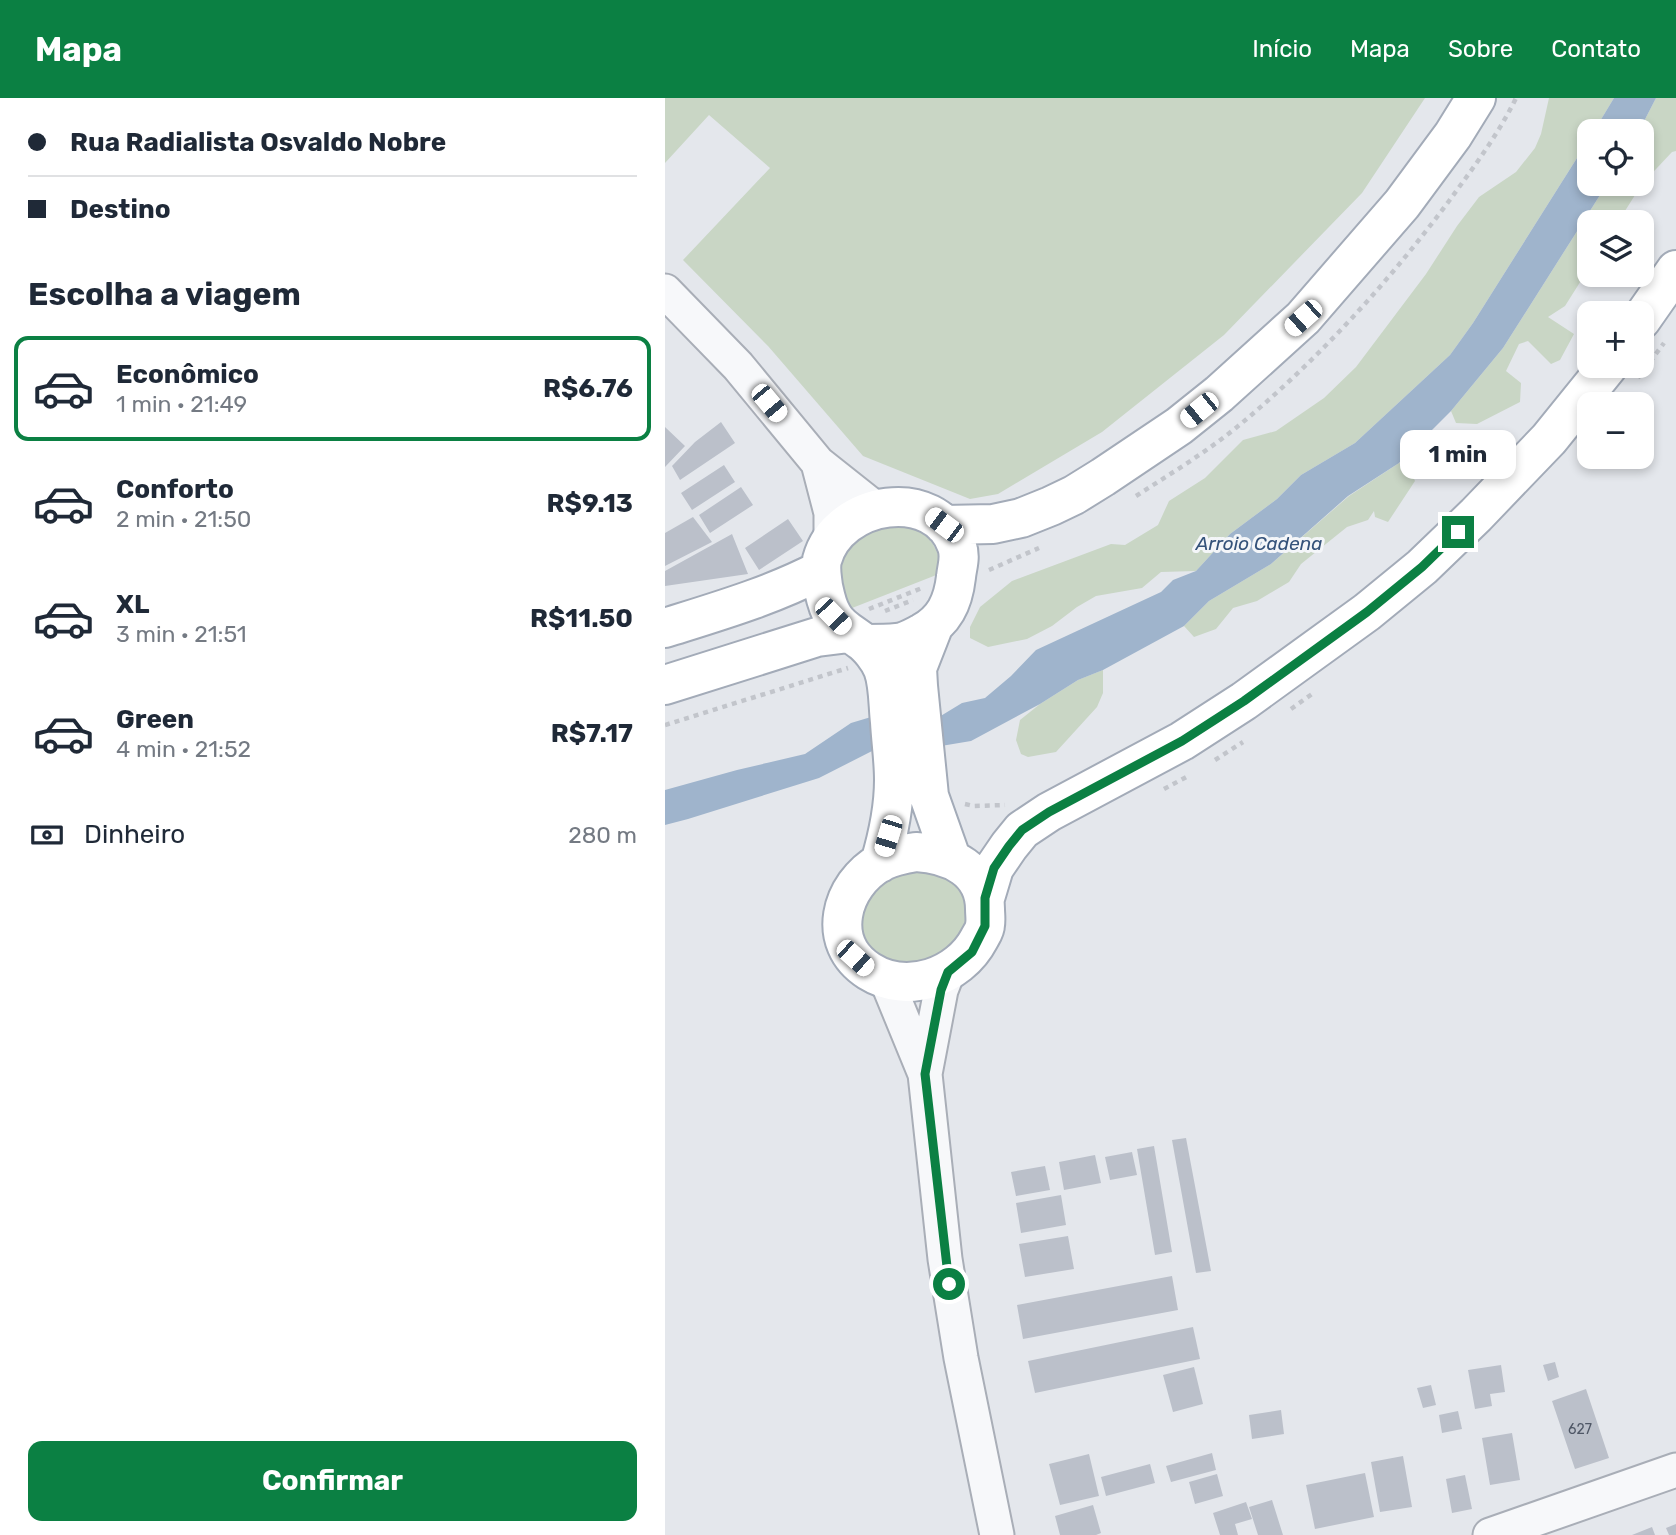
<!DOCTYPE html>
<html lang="pt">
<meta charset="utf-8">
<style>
body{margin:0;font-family:Rubik,sans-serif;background:#f2f2f3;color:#1f2937;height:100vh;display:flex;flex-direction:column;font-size:26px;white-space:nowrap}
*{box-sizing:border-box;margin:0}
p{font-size:23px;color:#747a83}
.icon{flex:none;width:38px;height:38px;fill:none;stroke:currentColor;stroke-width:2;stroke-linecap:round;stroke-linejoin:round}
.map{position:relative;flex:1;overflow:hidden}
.sheet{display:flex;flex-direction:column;background:#fff;width:665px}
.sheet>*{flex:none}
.hud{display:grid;align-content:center;height:154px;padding:0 28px;background:#fff}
.controls{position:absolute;left:912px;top:21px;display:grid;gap:14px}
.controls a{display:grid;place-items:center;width:77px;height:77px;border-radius:14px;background:#fff;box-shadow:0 4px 10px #0003;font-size:35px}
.end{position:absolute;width:32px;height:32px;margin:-16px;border:9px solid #0b8043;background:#fff;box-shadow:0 0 0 4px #fff}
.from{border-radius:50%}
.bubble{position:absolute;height:49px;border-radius:14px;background:#fff;box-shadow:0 4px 10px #0003;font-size:23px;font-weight:700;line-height:49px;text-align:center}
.car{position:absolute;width:21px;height:42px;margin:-21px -10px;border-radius:9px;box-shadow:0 0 5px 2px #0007;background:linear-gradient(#fff 24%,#345 0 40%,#fff 0 76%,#345 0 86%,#fff 0)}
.hud b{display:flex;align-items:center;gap:24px;height:66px;font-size:26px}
.hud b+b{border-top:2px solid #e0e1e3}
.hud i{width:18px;height:18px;background:#1f2937}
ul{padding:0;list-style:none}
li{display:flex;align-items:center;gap:21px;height:105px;margin:0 14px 10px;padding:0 14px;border:4px solid transparent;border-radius:14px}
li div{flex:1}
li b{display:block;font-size:26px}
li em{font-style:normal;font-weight:700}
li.current{border-color:#0b8043}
li>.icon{width:63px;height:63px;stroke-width:1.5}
h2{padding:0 28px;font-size:32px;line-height:84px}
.pay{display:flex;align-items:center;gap:18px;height:77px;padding:0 28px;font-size:26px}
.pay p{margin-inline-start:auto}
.primary-button{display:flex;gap:14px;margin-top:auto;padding:14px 28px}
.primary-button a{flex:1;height:80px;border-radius:14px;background:#0b8043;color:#fff;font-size:28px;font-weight:700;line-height:80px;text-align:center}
header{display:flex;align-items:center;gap:42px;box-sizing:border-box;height:98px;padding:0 35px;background:#0b8043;color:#fff}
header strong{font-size:33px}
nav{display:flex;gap:38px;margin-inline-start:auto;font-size:24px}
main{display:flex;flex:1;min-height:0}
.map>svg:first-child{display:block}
</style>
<header>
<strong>Mapa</strong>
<nav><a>Início</a><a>Mapa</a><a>Sobre</a><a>Contato</a></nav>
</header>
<main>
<section class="sheet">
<div class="hud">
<b><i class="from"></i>Rua Radialista Osvaldo Nobre</b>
<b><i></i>Destino</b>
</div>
<h2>Escolha a viagem</h2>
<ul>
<li class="current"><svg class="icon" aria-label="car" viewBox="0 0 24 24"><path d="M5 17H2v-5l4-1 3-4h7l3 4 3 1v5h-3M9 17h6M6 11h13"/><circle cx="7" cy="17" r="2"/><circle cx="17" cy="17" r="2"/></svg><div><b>Econômico</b><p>1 min · 21:49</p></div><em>R$6.76</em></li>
<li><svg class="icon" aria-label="car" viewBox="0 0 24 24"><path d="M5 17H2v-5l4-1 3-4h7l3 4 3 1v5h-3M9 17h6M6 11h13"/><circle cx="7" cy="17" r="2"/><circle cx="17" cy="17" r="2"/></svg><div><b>Conforto</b><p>2 min · 21:50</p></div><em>R$9.13</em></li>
<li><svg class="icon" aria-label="car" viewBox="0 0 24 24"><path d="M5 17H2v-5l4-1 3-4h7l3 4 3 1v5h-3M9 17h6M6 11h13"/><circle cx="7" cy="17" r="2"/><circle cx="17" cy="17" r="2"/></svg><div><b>XL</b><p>3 min · 21:51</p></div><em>R$11.50</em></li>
<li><svg class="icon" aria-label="car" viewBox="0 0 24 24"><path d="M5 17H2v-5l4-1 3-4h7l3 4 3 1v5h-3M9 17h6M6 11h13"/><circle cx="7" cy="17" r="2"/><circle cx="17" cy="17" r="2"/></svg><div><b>Green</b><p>4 min · 21:52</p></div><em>R$7.17</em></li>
</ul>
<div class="pay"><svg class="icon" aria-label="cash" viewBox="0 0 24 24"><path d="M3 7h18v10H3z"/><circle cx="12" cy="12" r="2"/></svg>Dinheiro<p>280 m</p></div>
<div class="primary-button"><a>Confirmar</a></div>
</section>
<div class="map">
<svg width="1011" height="1437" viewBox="0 0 1011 1437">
<rect width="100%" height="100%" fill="#e4e7ec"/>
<path fill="#c9d6c5" d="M0,0h760l-63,95 -138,142 -122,97 -104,62 -28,5 -107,-43 -95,-110 -85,-86 87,-92 -61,-53 -44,48z
M884,0h65l-20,33h-5v8l-116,184 -23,32 -95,88 -54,32 -24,24 -47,35 -34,37 -35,1 -19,16 -46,8 -19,11 -25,19 -25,13 -39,8 -18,-9v-11l10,-20 32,-26 99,-37 14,1 33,-20 11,-24 36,-23 38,-38 33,-9 48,-33 32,-31 70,-93 31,-48 22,-29 37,-25 19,-24 6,-14z
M991,0h20v53l-4,1 -30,32 -24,38h-29v46l-24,38 -17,11 26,17 -14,26 -9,4 -23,-23 -9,3 -13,27 15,12 -1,19 -43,22 -21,-1 -5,-12 52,-63 104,-164h34v-53h-2z
M734,365l10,4 6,14 -27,41 -13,-5 -1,-6 -6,9 -21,7 -46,37 -12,18 -32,19 -24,7 -17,21 -22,8 -10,-11 25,-25 62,-37 78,-68z
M221,427c8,1 17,0 24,2 22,5 28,26 34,45l-97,38 -10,-29 3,-18 12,-23z
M438,572v23l-6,14 -41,45 -28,5 -7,-3 -5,-14 4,-20 20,-16 38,-24z
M254,765l37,20 7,13 4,14v14l-11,26 -50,21 -36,-20 -11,-27 10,-40z"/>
<path fill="#9fb4cc" d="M949,0h42l-17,33h-45z
M924,41v45h18l-104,164 -52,63 -52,52 -51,33 -77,68 -62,37 -25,25 -81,44 -25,10 -38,24 -69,37 -30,5 -2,-29 23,-14 23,-5 26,-22 25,-26 125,-58 12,-12 23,-9 34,-37 47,-35 24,-24 54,-32 95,-88 23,-32z
M206,619l5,32 -57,29 -131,41 -23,6v-35l72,-20 68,-16 46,-31z"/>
<path fill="#bbc0ca" d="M56,324l14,21 -55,37 -8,-14 23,-24z
M0,329l20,19 -20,21z
M59,367l11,17 -43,28 -11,-17z
M76,389l12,18 -43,28 -11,-18z
M28,419l19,25 -47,24v-33z
M123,421l15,22 -44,29 -14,-22z
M67,436l16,40 -83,12v-15z
M521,1040l25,133 -15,2 -24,-133z
M489,1048l18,106 -17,3 -18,-106z
M467,1054l5,23 -27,5 -5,-23z
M430,1057l6,28 -37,7 -5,-28z
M380,1068l5,24 -34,6 -5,-24z
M396,1097l5,30 -45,8 -5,-30z
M403,1138l6,33 -49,8 -6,-33z
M507,1178l6,34 -155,29 -6,-34z
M528,1229l7,32 -165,34 -7,-32z
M890,1264l4,15 -11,4 -5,-16z
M836,1267l4,27 -15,2 2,12 -17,3 -7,-39z
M529,1269l9,37 -30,8 -10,-37z
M766,1287l5,20 -13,3 -6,-20z
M921,1291l23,69 -34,11 -23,-68z
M616,1312l3,24 -32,5 -3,-24z
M793,1313l4,18 -20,4 -3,-18z
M847,1335l8,47 -30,5 -8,-47z
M547,1355l4,17 -45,12 -5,-16z
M424,1356l10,42 -39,9 -11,-41z
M738,1358l9,51 -32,5 -9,-50z
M485,1366l5,19 -49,13 -5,-19z
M700,1375l9,44 -59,12 -9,-44z
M552,1376l6,22 -28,8 -6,-22z
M800,1377l7,34 -20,4 -6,-34z
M607,1402l11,35h-25l-9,-28z
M581,1404l6,17 -17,5 3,11h-18l-7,-22z
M428,1407l8,28 -5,2h-36l-5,-19z
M1011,1426v11h-7l-3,-7z
M987,1429l3,8h-23z"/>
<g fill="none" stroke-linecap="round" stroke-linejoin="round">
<defs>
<path id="minor" d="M0,193l73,75 80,97 58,46
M153,365l13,50v27
M221,881l39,95 20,185 16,99 36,177
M260,976l16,-84 7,-18
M825,1437l186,-65"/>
<path id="major" d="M976,222l35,-50
M279,427l49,-1 28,-6 30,-12 23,-11 29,-18 76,-51 40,-32 84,-76 99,-114 51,-69 23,-37
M268,529l-16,41 1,18 11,110 22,62
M0,530c54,-17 106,-32 156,-58
M201,546c10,0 21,0 31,-1 9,-1 17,-6 25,-10 22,-12 31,-30 34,-56 1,-11 5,-19 1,-31 -21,-61 -119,-46 -135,14 -2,9 0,17 1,26 2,9 4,21 10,30 6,11 18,17 27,24 9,6 19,19 23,29 6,16 5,36 7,53 1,19 4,38 4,58 0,27 -6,56 -14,83
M0,587l152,-48 32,-4
M251,754c35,2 69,18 69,57 0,5 1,11 0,16 0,5 -4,10 -6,14 -20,38 -72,56 -110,32 -44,-28 -29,-86 12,-109 11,-6 23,-8 35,-10z
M320,800l9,-30 15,-22 13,-16 27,-18 133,-71 62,-40 123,-89 55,-45 54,-52 73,-76 59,-73"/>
</defs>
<use href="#minor" stroke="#a9aeb7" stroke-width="37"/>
<use href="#major" stroke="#a3abb8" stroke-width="42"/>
<path stroke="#c2c5cb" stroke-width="4.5" stroke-dasharray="5 5" stroke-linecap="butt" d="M973,280l26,-35
M471,398c34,-22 69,-43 101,-69 80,-66 150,-143 212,-226 24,-33 49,-66 67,-103
M324,472l50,-22
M204,511l53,-21
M220,513l28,-11
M626,611l21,-15
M0,627l183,-57
M550,662l28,-18
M499,691l26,-14
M300,706l9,2 31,-1"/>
<use href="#minor" stroke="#f7f8fa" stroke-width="33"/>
<use href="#major" stroke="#fff" stroke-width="38"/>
</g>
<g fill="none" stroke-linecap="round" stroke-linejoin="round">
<path stroke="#0b8043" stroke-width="9" d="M284,1186l-24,-210 16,-84 7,-18 24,-20 13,-26v-28l9,-30 15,-22 13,-16 27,-18 133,-71 62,-40 123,-89 55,-45 36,-35"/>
</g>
<g text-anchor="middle" stroke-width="6" stroke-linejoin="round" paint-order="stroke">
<g font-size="14" fill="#4f5766">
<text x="915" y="1336">627</text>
</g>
<g font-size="19" font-style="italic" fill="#34527a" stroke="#f4f6f9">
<text x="594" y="452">Arroio Cadena</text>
</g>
</g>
</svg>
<div class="controls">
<a><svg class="icon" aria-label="locate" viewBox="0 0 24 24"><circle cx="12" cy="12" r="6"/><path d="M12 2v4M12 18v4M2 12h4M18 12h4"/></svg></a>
<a><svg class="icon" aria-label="layers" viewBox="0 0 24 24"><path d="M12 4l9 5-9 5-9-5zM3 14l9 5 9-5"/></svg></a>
<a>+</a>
<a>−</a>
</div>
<i class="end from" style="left:284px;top:1186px"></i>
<i class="end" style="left:793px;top:434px"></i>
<div class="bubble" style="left:735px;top:332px;width:116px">1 min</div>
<i class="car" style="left:638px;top:220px;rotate:228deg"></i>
<i class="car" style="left:104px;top:305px;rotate:140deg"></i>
<i class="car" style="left:534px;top:312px;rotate:231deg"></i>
<i class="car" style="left:279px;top:427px;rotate:307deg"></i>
<i class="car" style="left:168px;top:518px;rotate:136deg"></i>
<i class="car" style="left:223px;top:738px;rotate:197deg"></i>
<i class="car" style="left:190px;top:860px;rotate:132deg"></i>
</div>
</main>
